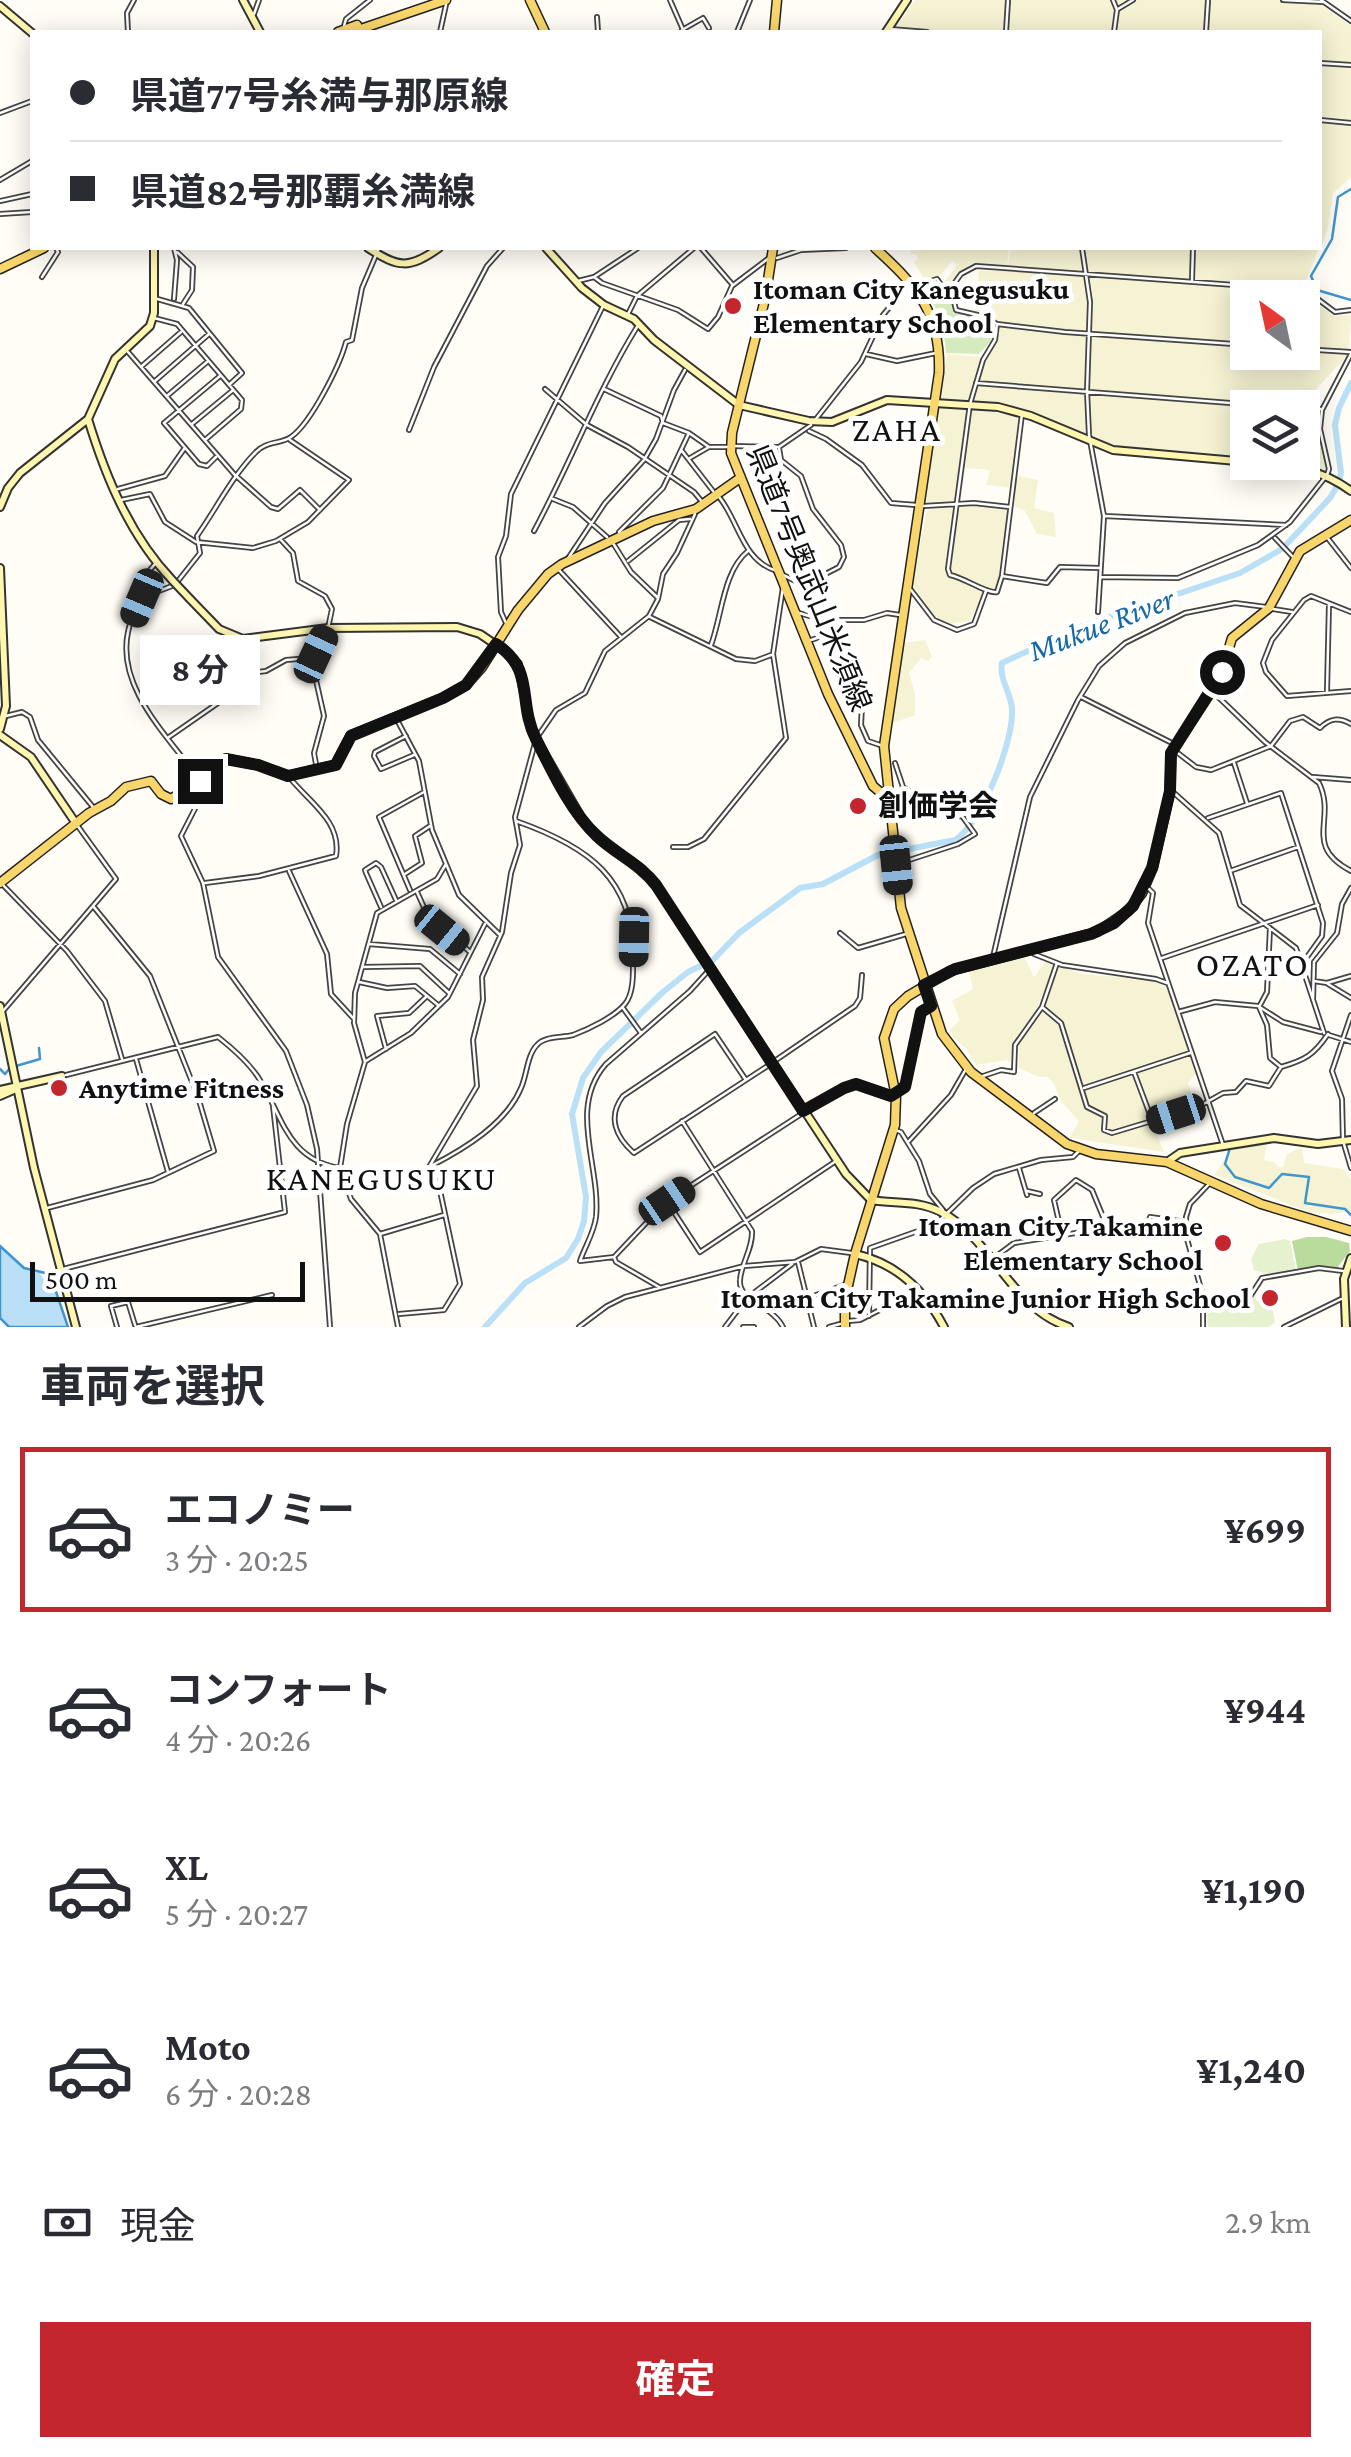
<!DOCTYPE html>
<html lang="ja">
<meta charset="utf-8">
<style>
body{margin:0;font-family:"Crimson Pro","Noto Sans JP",serif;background:#f2f2f3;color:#2b2b33;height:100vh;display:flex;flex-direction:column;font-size:38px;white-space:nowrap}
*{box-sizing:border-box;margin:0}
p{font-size:32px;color:#7c7c81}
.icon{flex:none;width:55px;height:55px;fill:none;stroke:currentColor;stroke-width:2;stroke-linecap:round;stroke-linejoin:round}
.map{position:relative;height:1327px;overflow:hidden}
.drawer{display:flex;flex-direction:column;background:#fff;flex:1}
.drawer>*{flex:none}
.hud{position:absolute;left:30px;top:30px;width:1292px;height:220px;border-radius:0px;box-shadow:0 5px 25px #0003;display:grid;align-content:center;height:220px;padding:0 40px;background:#fff}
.needle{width:65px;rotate:327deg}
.tools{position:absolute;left:1230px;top:280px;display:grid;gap:20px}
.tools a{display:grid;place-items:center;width:90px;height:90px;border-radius:0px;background:#fff;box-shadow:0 5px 25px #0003;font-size:50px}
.scale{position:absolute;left:30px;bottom:25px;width:275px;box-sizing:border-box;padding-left:10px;border:5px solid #111;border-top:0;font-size:28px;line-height:35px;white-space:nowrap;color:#111;-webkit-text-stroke:8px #fff;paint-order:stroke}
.end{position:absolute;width:45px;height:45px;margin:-22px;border:12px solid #111;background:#fff;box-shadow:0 0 0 5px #fff}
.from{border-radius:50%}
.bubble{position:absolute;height:70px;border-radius:0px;background:#fff;box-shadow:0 5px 25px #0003;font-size:32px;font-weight:700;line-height:70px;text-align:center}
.car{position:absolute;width:30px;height:60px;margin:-30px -15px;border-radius:12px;box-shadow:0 0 8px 2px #0007;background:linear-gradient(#222 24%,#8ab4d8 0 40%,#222 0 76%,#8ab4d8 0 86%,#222 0)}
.hud b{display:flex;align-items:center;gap:35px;height:95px;font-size:38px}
.hud b+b{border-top:2px solid #e1e1e2}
.hud i{width:25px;height:25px;background:#2b2b33}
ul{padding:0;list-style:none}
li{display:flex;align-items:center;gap:30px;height:165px;margin:0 20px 15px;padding:0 20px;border:5px solid transparent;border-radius:0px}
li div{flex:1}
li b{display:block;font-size:38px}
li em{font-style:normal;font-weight:700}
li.active{border-color:#c4262e}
li>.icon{width:90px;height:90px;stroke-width:1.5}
h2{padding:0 40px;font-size:45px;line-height:120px}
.pay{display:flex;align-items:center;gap:25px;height:110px;padding:0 40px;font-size:38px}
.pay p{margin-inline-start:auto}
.primary-button{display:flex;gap:20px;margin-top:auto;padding:20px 40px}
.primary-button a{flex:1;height:115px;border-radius:0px;background:#c4262e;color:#fff;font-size:40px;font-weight:700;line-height:115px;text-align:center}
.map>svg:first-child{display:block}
</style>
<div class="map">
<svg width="1351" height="1327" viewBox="0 0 1351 1327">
<rect width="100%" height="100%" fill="#fffdf5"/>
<path fill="#f6f3d4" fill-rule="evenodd" d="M915,0h400l36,26v152l-18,15 -5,35 -5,14 -3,5v-215h-428z
M910,248h99l-2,19 -37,-3 -21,20 -5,-2 13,-16 -5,-5 -14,17 -12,4 -12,-20 4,-3 -2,-5h-5z
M1011,248h308l-14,36 7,17 22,15 17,-1 -2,39 -33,35 -6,13 -1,14 18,44 -1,10 -44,-7 20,-1v-54h-54l-1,52 -126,-10 -95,-38 -85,-11 6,-47 34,3 17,-19 -1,-17 -22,-10 4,-40h28zM1248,298h54v54h-54z
M938,405l83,11 -7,59 24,5 -4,28 20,5 2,24 -19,-3 -12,-23 -11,-5 1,-18 -29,-3 4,-14 -7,-2 -20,-1 -4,32 -35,4z
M960,505l48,5 -10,77 -13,6 -16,28 -18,3 -13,-5 -11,-11 -15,-23 15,-75z
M925,640l7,17 -4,4 -7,-3 -12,15 6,21v21l-22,8 11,-80z
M1023,954l11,23 12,-16 8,6 -1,3 -20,48 -20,30 -3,15 -3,-3 -31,5 -9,-15 -15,-14 -2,-6 10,-10 -8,-19 21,-12 -4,-18z
M1059,966l22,8 75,6 12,11 29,81 -9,11 6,20 -10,20 -29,8 9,21 -94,-14 9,-17 -19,-21 -6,-16 -6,-7h-9l-20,-9v-24l23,-31z
M1267,1144l-3,16 10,2 4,5h5l4,-13 15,-7 2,16 39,6 8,10v32l-18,3 -24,-2 -94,-37 16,-27z"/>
<path fill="#d5ebbd" d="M936,281l9,8h5l3,24 21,3 20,10 -3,15 -12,13 -33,-1c-2,-27 -7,-47 -26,-66z"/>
<path fill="#b9dc9c" d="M1307,1237h19l23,6 1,8 -13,17 -8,-2 -31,5 -6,-30z"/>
<path fill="#e6f2cf" d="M1285,1239l5,2 6,29 -25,5 -17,-5 -3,-11 8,-15z
M1255,1296l2,5h14l4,21 -6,5h-61l-1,-13 4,-5z"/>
<path fill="#b9e0f7" stroke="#3f96cf" stroke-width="2.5" d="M0,1246l24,22 26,6 18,53h-59l-9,-9z"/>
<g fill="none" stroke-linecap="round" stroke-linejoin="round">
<path stroke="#3f96cf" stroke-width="2.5" d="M1351,189l-13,8 -6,42 -21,37 6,14 34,10
M16,1066l24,-7 -1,-11
M0,1069l5,5 5,-6
M1230,1148l-5,16 10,13 34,11 13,-14 27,3 -4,26 40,6 6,6"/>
<path stroke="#b9e0f7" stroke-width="6" d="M485,1327l40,-44 41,-25 12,-19 6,-18 2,-24 -14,-83 11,-36 18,-26 62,-60 25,-20 25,-12 26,-27 61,-45 23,-4 55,-29 77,-15c27,-17 59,-99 57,-131 -1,-16 -13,-30 -10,-46l75,-35 163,-55 42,-24 48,-51 9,-15 2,-10 -6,-48 4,-17 12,-25"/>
<defs>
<path id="street" d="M670,0l14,32
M1113,0l4,10 -3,22
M1283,0l41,2
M1321,0l30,21
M1118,9l15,-9
M254,14l5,-14
M597,17l1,15
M344,26l2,-7 24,-19
M890,29l37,3
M682,30l21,-12 6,10
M128,32l-1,-19 7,-13
M440,32l7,-32
M737,32l13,-32
M1006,32l2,-32
M1206,32l2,-32
M1320,63l31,2
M0,113l32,-12
M1320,120l31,3
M0,180l32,-19
M0,201l32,-7
M0,214l32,-2
M701,248l31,36
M1082,248l8,54 -3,89 2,44 15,81 -6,96
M177,252l16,15 -1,23 -9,14
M777,258l24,-8 45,-2
M42,277l16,-25 -2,-4
M594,277l8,6 76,27 30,19 10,-12 14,-31 37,-28
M1192,280l1,-32
M578,281l16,-4 44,-29
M914,286l23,-7 6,8 8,1 10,-14 15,-8 313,23 22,5 24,18 16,-2
M951,289l5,21 26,6 15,8
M154,298l35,10 53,65 -12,11
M174,299l3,-39 -3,-12
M628,314l9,-18 57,-48
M154,318l23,6 65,76 -1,9 -36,31
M1302,349l48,3
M128,352l106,122 37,33 7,2 22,-19 20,20
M866,354l31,7 39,-8
M142,366l39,-34
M155,381l54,-47
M976,383l318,25
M545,389l42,36 41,22 66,45 9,11
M604,389l57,27 2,7 26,10 20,14
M167,396l40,-34
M1302,408l19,1
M1022,414l-20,162 -5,16c-10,2 -32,-14 -47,-17l-2,-6 22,-165 13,-44 12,-20 2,-16 68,8 183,13
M816,419l45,-57 22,-47 24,-29
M192,424l40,-33
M409,430l25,-63 53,-101 16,-18
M809,431l17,8 36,26 29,38 25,2
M732,446l47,1 32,-22
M779,448l2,12 20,16 12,33 28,36 3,12 -5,10 -35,18 -21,-10
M682,451l31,40
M216,457l-9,9 -8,-2 -35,-41 56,-47
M690,458l19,-11h20
M118,489l47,-13 19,-27
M719,497c20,24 23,64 58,74
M553,499l20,8 34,30
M121,500l29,-6 15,28 31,20 57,6 23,-7 32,-19 41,-42 -59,-40
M924,506l50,-3 36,4
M1105,516l181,9
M534,531c36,-67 63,-139 103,-204
M619,532l44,-44 26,-55
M1326,536l25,32
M1275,538l18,19
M281,540l12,13 5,28 27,15 7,13 -4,19 -17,30 13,58 -10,37 2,11
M613,543l18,29 27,26
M567,560l38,-57 39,-43 12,-21 18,-49 11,-20
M628,561l51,-41 11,-1
M155,564l-6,7c-4,22 -17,40 -21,61 -12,56 41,105 70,146
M559,570l62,67
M1002,576l45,7 13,-16 40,1
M1101,577l77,1 80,-33 32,-23 37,-47 2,-6 -9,-40 2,-19 29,-56
M178,581l22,-28 -3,-17c19,-27 36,-61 59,-84 10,-11 25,-8 35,-15 20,-14 49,-72 55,-95l6,-2 10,-52 17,-40
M911,590l23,30 23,10 17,-6 12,-33
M143,597l29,-11
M1273,609l19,3
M796,612l26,8h42l23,-7 13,2
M1351,612l-40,-16 -7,4 -32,40 -9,23 3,9 21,24 64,-5
M650,617l86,42 19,2 16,-6
M506,623l-5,-11 -3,-55 8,-21 5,-42 92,-188
M811,640l9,-3 26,24 1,18 15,26 -1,20 7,16 15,5
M711,645c11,-29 12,-74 37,-94
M1327,691l2,-87
M1213,692l52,50 54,41c18,37 -17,62 32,88
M1081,697l91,46
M6,716l16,-4 8,5 8,23 55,67
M396,718l23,43 13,69 27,65 41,40
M406,736l-31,16 -1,4 7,13 33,-14
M538,736l18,-26 29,-17 20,-42 44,-35 9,-17 5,-25 14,-21 18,-39
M169,737l49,-34 17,-28 31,-4 20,-11 24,-2
M1174,750l22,17 15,3 60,-24 19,-25 13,-4 17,11c10,-10 19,-11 31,-4
M1234,763l13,40
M1313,777l38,3
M203,785l1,6 -23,45 22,47 15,74 68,94 21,54 10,44 13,178
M1173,792l46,41 21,72 56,43 28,85
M891,804l5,-2 7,-15 -8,-24
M1208,818l73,-25 42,130 -1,13 -20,28
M673,847h15l16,-8 82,-101 -13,-84 10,-67
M897,864l61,-20 17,-10 -13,-18 -13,1 -46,-30
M289,871l38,83 4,40 23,25
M1230,871l68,-24
M405,874l17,-11 -7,-27 15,-10
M205,883l54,-7 77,-20c6,-35 -28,-55 -47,-79
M2,884l65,67 38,50 17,58
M1149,889l4,4 -5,30 75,222
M410,890l-31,-73 45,-25
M417,892l10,22 43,38
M381,907l-15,-34 -1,-3 11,-7 5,4 15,33
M1270,928l-3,64 -8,15 8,18 3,33 11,9c24,-7 33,-12 47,-33
M840,933l18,15 48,-14
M369,944l61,5 30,25
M1034,954l28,11 94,14 11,4
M993,957l37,-160 48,-97 21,-34 26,-23 60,-30 50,-10 31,4
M1162,958l156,-53
M363,967l57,-1 29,27
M709,970l-19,21 -84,73c-39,44 -5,102 -10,153 -2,16 -11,29 -16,44l34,-4 53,-56 176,-114 21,-2 30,11
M1314,981l13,2 24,-7
M359,982l28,6 28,-2 23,19
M1328,984l23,14
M1313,1000l1,-38 23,-29 5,-29 9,-16
M1042,1007l19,16 26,84 18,9 -1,14 8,3 86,-26 25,-14 13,-1 10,-11 23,5 12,-19
M623,1008l18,25
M3,1011l113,-132 -39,-54
M1178,1012l37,-10 43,4 25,16 38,10
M1351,1015l-19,56 10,28 1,42 8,27
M1329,1035l22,7
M386,1049l-9,-33 32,-3 18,-17
M136,1059l32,113
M776,1060l79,-54 5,-8 2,-23
M366,1061l45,-28 37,-36 37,-73
M1134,1072l18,48
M66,1075l152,-38c14,11 30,25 40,40 25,39 28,81 81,91
M983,1076l18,-6 13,2 1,-27 27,-38 15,-44
M746,1080l-31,-46 -92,62c-16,21 -7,41 11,57l135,-88
M1084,1088l106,-35
M1034,1113l21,-14
M682,1121l70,110c1,18 -11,32 -12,49 -2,21 32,25 43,47
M895,1130l6,2 18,29 11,33 13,16
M909,1141l42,-46 15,-26
M431,1166c33,-17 75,-42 90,-78 6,-13 6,-33 16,-43 8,-9 24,-7 36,-10 16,-6 41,-18 52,-31 9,-11 8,-31 8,-44 2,-82 -46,-114 -117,-139
M429,1167l48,-81 -4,-46 10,-40 -1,-23 20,-45 9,-59 9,-28 -5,-28 20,-74
M1019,1168l8,27
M1027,1191l13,3
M668,1203l32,49 136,-91
M47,1208l106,-28 61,-29 -16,-54 -48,-121 -57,-70
M380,1234l64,-19
M1062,1235l-8,-35 22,-20 16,10 14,34
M614,1257l2,5 43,25
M994,1258l20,-15 135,-22 1,-4 36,5
M798,1262l16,65
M63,1269l222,-57 -12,-106
M1251,1295l11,-17 57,-10 24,3
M774,1310l73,-26
M399,1314l45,-4 16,-26 -21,-98 -10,-18
M869,1316l1,-68 65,-23 38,-37 21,-14 47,-14 32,-3 6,-6
M848,1321l12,-1 57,-29
M117,1327l-6,-21 17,-4 7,23
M136,1327l136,-32
M398,1327l-18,-93 -29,-35 -11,-31 7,-44 18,-62 -11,-39 1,-30 22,-80 60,-34 9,-15
M579,1327l28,-21 18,-9 119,-31 51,-4 26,-13 30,4
M725,1327l22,-29 45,-34
M743,1327h11
M829,1327l11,-3
M1203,1327v-31l-16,-57 -1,-22 4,-13 19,-20
M1284,1327l57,-28"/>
<path id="secondary" d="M243,0l17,32
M0,6l32,27
M886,32l21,-32
M368,248c31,20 41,21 71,0
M546,248l36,40 22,17 30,14 20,21 85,65 70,16 23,1 55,-22 111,7 33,9 82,34 135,12
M88,419c18,59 42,117 85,162
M1255,462c37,3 66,7 96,29
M0,507l8,-19 12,-15 68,-54 27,-60 35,-33 4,-13v-65
M0,568l6,138 -6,23
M190,599l29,30 24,10 85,-11 129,-1 23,7 25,17 13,13 14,68 53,92 17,17 40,28 14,16 190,289 25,26c25,4 47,0 70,12 51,26 70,97 128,115
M0,735l31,22 44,65
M0,1006l34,162 42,159
M0,1090l62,-14
M895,1091l11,-6 15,-73 10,-6
M0,1096l16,-7
M1167,1162l13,-9 94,-15 44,6 33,-4
M855,1254c41,9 70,37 89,73
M1346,1327l-2,-48 7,-21"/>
<path id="primary" d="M530,0l15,32
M338,32l19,-7
M352,32l94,-32
M774,32l3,-32
M773,248l-8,51 -33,134 -1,20 97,241 45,92 7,6h8
M875,248c42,38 66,65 64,125l-55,373 17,162 41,126 29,38 96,72 29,10 71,8 94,42 90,27
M0,269l44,-21
M0,883l89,-70 22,-12 15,-14 25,-6 10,13 10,5 29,-18 17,-18 9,-4 32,6 30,11 47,-11 16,-30 92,-37 23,-13 16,-18 36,-57 30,-36 14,-10 91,-43 43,-12 44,-31
M845,1327v-28l10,-45 40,-129 1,-29 -12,-58 10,-29 14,-13 42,-25 147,-39 31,-21 14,-18 11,-26 17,-76 1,-38 49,-75 12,-40 37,-30 31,-57 51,-31"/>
</defs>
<use href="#street" stroke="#444" stroke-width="6"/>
<use href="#secondary" stroke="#333" stroke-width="10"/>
<use href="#primary" stroke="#222" stroke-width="11"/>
<use href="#street" stroke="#fff" stroke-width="2.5"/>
<use href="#secondary" stroke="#fff6b0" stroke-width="6"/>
<use href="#primary" stroke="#f9d66b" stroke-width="8"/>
<defs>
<path id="secondary-bridge" d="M173,581l17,18"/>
</defs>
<use href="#secondary-bridge" stroke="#333" stroke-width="10" stroke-linecap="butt"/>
<use href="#secondary-bridge" stroke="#fff6b0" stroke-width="6"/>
</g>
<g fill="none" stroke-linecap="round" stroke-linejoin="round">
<path stroke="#111" stroke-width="12" d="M200,781l17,-18 9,-4 32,6 30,11 48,-11 15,-29 92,-38 23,-13 30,-41c40,26 21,58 40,95 16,32 35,73 61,97 19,18 43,28 59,49l147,226 41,-23 12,-4 35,12 14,-9 16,-75 10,-6 -7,-21 31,-16 136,-35 23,-11 19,-17 19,-38 18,-77 1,-38 51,-81"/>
</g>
<g fill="#c4262e" stroke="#fff" stroke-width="4">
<circle cx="733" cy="306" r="10"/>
<circle cx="858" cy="806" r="10"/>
<circle cx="59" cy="1088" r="10"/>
<circle cx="1223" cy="1243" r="10"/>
<circle cx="1270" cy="1298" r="10"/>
</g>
<g text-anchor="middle" stroke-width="10" stroke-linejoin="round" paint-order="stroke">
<g font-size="30" font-weight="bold" fill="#111" stroke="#fff" text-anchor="start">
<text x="753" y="299">Itoman City Kanegusuku<tspan x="753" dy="34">Elementary School</tspan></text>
<text x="878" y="816">創価学会</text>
<text x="79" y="1098">Anytime Fitness</text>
<text x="1203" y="1236" text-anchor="end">Itoman City Takamine<tspan x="1203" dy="34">Elementary School</tspan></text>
<text x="1250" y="1308" text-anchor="end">Itoman City Takamine Junior High School</text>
</g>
<g font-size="30" fill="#111" stroke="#fff">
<text transform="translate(809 578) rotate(68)" y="10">県道7号奥武山米須線</text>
</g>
<g font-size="32" font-style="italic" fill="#1768a6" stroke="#fff">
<text transform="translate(1101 624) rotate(-21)" y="11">Mukue River</text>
</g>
<g font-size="35" letter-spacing="2.5" fill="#111" stroke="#fff">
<text x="897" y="441">ZAHA</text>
<text x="1253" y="976">OZATO</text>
<text x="382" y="1190">KANEGUSUKU</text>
</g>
</g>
</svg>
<div class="tools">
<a><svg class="needle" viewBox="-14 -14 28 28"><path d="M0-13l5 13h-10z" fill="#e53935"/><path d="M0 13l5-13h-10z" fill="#7c7c81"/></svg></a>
<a><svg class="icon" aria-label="layers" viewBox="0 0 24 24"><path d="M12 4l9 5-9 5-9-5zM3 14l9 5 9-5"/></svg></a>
</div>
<div class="scale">500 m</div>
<i class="end from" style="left:1222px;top:672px"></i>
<i class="end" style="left:200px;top:781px"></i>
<div class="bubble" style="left:140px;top:635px;width:120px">8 分</div>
<i class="car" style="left:142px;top:598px;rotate:203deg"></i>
<i class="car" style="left:316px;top:654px;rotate:25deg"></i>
<i class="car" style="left:896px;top:865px;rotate:174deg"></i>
<i class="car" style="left:442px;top:930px;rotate:129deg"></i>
<i class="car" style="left:634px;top:937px;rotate:181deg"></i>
<i class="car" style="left:1176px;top:1114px;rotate:252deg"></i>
<i class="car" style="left:667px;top:1201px;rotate:56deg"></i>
<div class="hud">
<b><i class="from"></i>県道77号糸満与那原線</b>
<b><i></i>県道82号那覇糸満線</b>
</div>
</div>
<section class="drawer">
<h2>車両を選択</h2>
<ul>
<li class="active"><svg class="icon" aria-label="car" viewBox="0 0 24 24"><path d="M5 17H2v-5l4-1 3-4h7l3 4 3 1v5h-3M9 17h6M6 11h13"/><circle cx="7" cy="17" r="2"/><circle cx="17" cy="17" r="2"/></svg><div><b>エコノミー</b><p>3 分 · 20:25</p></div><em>¥699</em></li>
<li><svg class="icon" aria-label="car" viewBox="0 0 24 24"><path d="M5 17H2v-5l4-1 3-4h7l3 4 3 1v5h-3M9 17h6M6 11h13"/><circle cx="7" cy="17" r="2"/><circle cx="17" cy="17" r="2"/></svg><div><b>コンフォート</b><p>4 分 · 20:26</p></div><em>¥944</em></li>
<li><svg class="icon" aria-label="car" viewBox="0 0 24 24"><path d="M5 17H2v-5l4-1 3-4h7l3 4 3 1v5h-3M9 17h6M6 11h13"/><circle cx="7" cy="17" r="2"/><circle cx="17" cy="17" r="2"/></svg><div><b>XL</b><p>5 分 · 20:27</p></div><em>¥1,190</em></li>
<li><svg class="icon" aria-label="car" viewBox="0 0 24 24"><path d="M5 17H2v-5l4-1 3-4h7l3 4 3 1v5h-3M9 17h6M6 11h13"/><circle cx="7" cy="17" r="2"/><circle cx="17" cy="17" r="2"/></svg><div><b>Moto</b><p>6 分 · 20:28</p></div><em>¥1,240</em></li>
</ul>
<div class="pay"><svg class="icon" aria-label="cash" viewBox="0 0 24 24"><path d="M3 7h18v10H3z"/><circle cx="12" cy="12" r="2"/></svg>現金<p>2.9 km</p></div>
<div class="primary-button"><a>確定</a></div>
</section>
